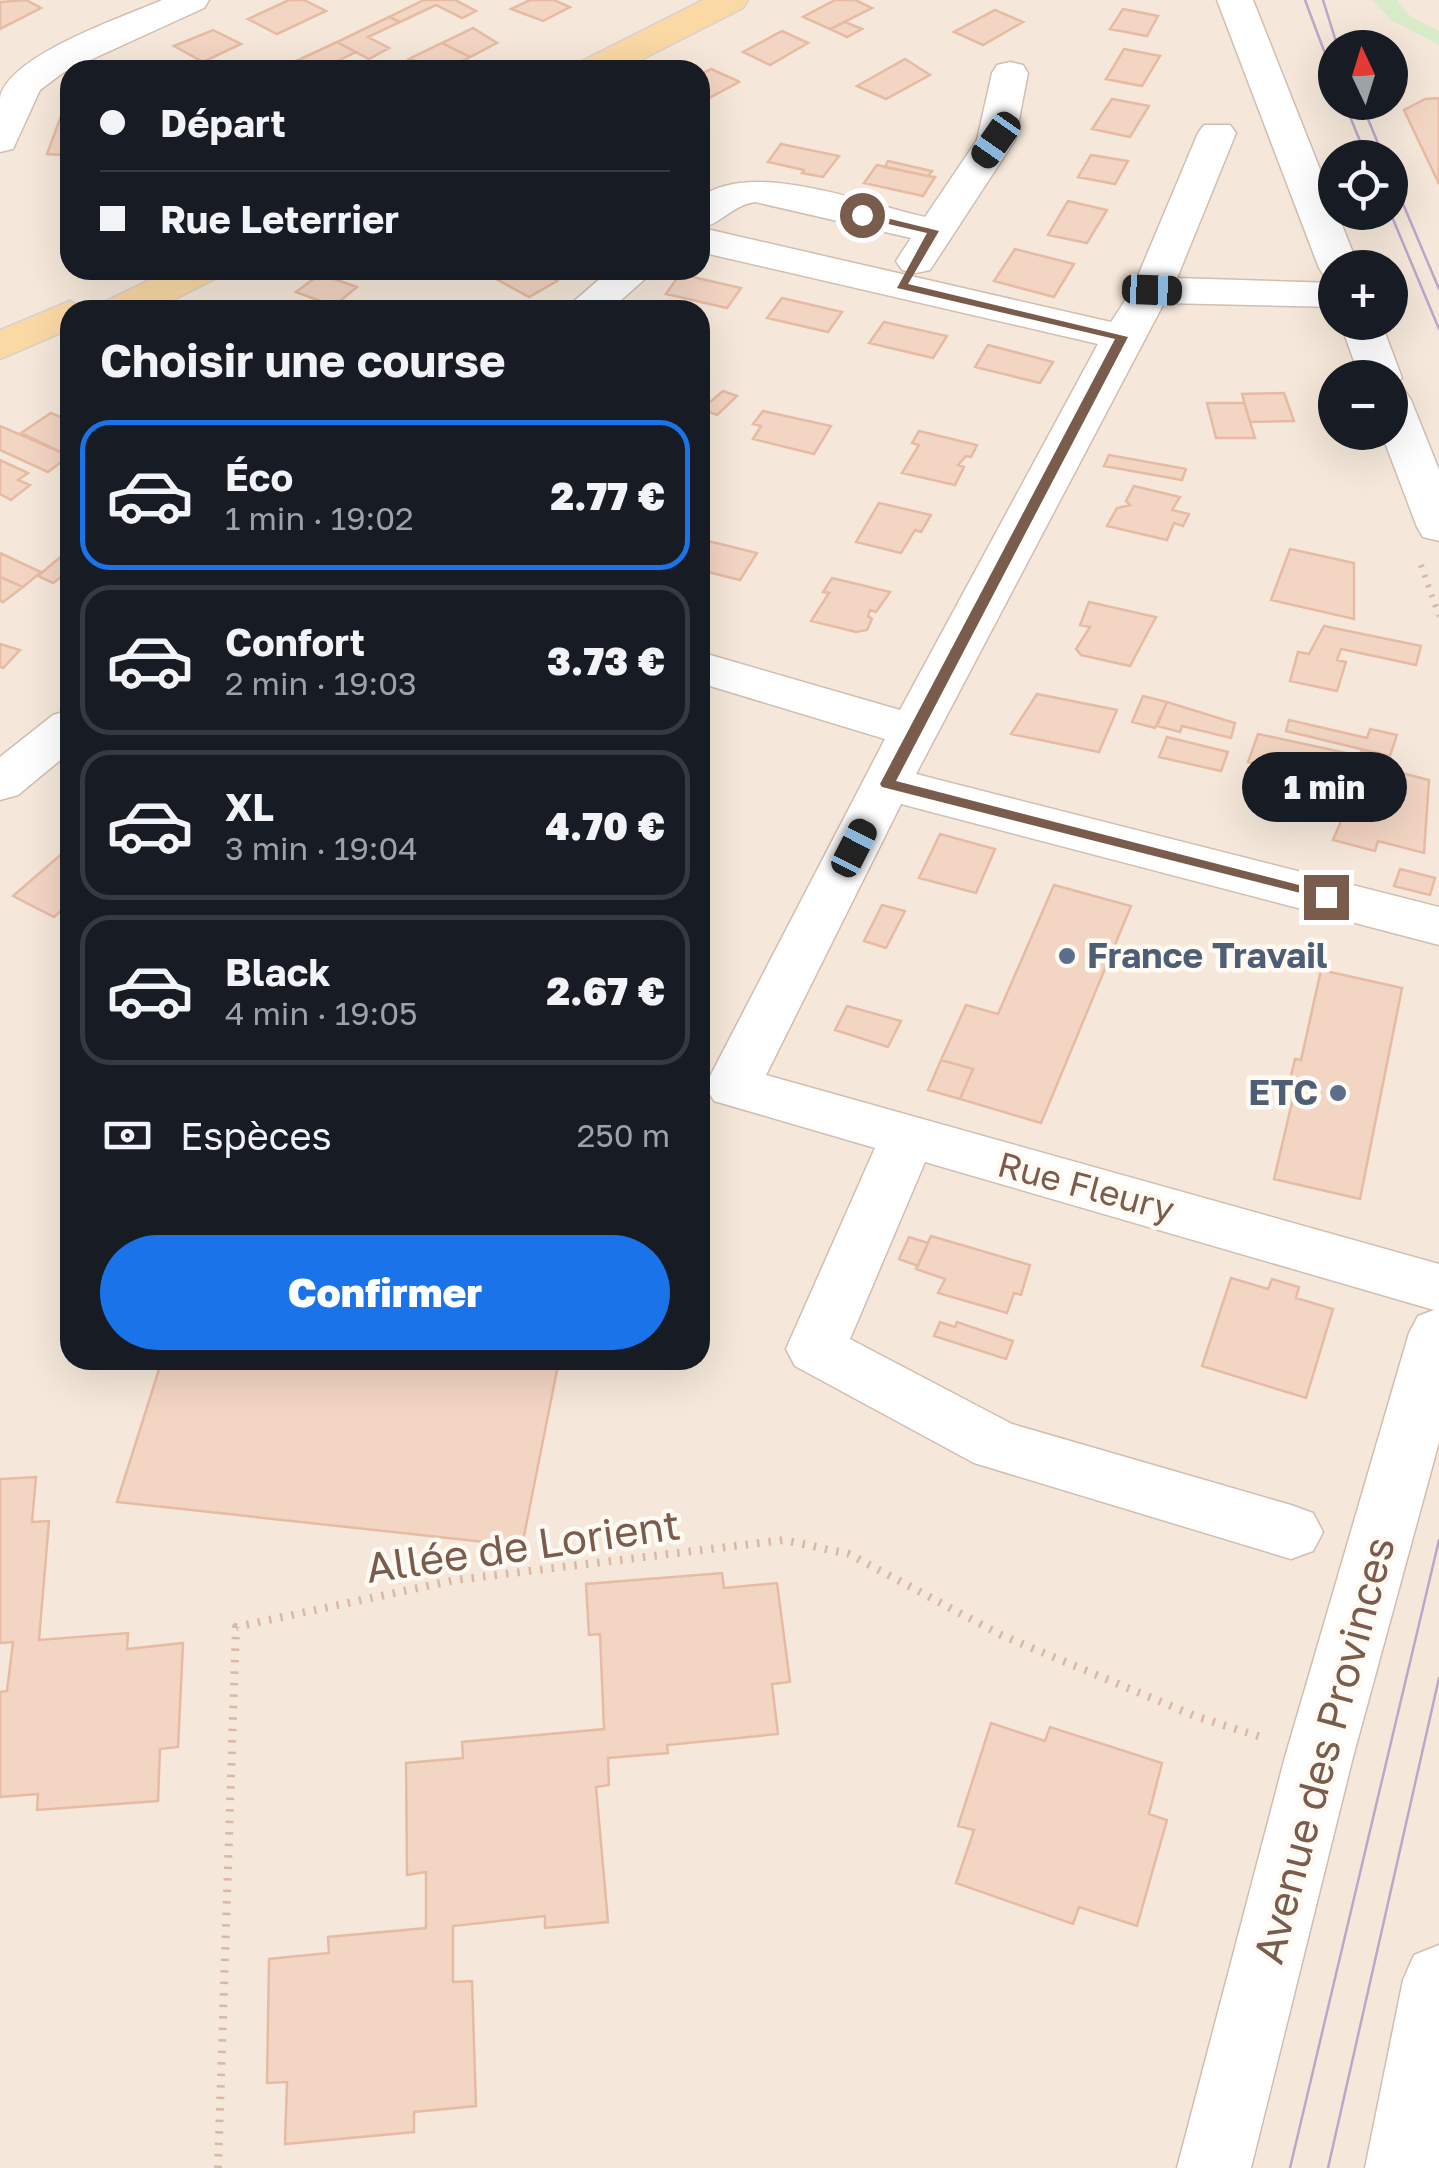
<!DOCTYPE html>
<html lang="fr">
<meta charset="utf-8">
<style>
body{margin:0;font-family:"Golos Text",sans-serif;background:#242831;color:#f1f3f6;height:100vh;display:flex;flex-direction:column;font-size:38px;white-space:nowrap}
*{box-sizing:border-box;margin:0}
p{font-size:32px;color:#9ea1a6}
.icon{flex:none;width:55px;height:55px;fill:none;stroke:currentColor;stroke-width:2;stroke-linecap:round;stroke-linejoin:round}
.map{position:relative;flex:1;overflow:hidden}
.panel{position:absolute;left:60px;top:300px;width:650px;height:1070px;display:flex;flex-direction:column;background:#171b24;border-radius:30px;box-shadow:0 10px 40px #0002}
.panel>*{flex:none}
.top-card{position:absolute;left:60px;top:60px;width:650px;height:220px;border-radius:30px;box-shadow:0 10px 40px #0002;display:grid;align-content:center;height:220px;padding:0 40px;background:#171b24}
.needle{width:65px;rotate:356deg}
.fabs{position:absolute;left:1318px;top:30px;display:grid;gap:20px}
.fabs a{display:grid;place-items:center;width:90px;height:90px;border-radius:50%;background:#171b24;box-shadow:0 10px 40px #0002;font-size:50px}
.end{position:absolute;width:45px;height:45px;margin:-22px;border:12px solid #7a5c4d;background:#fff;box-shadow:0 0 0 5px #fff}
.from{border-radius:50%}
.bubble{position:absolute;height:70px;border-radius:35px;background:#171b24;box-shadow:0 10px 40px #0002;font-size:32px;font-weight:800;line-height:70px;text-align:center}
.car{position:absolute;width:30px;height:60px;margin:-30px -15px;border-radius:12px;box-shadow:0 0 8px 2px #0007;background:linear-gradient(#222 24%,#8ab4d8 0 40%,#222 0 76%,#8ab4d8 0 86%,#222 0)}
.top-card b{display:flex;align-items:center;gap:35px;height:95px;font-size:38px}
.top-card b+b{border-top:2px solid #363941}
.top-card i{width:25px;height:25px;background:#f1f3f6}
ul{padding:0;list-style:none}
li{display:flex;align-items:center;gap:30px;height:150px;margin:0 20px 15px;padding:0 20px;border:5px solid #363941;border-radius:30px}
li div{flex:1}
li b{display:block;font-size:38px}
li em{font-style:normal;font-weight:800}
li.active{border-color:#1a73e8}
li>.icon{width:90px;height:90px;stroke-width:1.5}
h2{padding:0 40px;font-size:45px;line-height:120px}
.pay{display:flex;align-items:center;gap:25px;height:110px;padding:0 40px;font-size:38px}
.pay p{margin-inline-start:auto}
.primary-button{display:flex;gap:20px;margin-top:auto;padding:20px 40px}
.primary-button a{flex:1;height:115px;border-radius:60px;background:#1a73e8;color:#fff;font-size:40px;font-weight:800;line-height:115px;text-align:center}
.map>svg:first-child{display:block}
</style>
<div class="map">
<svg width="1439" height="2168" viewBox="0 0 1439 2168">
<rect width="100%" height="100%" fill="#fdf6ec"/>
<path fill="#f5e8da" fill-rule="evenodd" d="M0,0h1439v2168h-1439zM1335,48h55v54h-55zM70,70h630v200h-630zM1335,158h55v54h-55zM1335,268h55v54h-55zM70,310h630v1050h-630zM1335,378h55v54h-55z"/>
<path fill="#d8ecc9" d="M1373,0h24l13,16 29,15v14l-48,-25z"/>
<path fill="#f3d5c3" stroke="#e6bba3" stroke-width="2.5" d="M26,0l15,8 -41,21v-27z
M289,0h15l22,11 -49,23 -29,-15z
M424,0h31l21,11 -14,7 -26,-13 -36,17 -11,-5z
M530,0h24l16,7 -27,14 -32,-12z
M835,0h20l17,8 -42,21 -27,-12z
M1123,9l35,7 -11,20 -37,-7z
M995,10l28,12 -40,23 -29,-13z
M389,17l11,5 -32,15 21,11 -20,11 -32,-17z
M845,22l17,7 -15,8 -17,-8z
M473,28l24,15 -27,14 -28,-14z
M213,30l28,14 -38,18 -29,-16z
M782,31l26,12 -38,22 -27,-13z
M337,42l19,10 -37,18h-42z
M442,43l28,14 -25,13 -36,-11z
M1124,49l36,7 -18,30 -36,-7z
M905,59l25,16 -44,24 -29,-13z
M711,69l27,12 1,1 -30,16 -9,-4v-19z
M1439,98v86l-35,-74 21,-11z
M1112,99l37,7 -19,31 -38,-8z
M61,116h9v34l-7,5 -16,-1z
M781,144l58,12 -16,21 -21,-4 2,-3 -36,-8z
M1091,155l37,6 -13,23 -37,-7z
M888,161l44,10 -4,5 -43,-9z
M877,165l51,11 7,1 -12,19 -59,-13z
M1068,201l39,9 -20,33 -39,-8z
M1015,249l59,15 -20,33 -60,-16z
M515,270h44l-11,6 9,5 -28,16 -31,-17z
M320,274l37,13 -23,19 -38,-14z
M680,274l61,14 -14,20 -61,-14z
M782,298l60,14 -14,20 -61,-14z
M884,322l63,14 -14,22 -64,-15z
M988,345l65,17 -13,21 -65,-16z
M723,391l14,5 -20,19 -15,-6z
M1284,393l10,28 -44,1 -8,-28z
M1207,403h37l11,35h-39z
M763,411l68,15 -17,28 -61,-15 8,-13 -8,-2z
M51,413l19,8 -1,35 -48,-23z
M0,426l51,22 18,8 -21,16 -48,-22z
M919,431l58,14 -6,12 -5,-1 -8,9 6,2 -9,18 -53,-12 17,-28 -7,-2z
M1109,455l77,14 -4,11 -78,-14z
M0,460l28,13 -10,7 12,5 -19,15 -11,-6z
M1134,486l46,11 -8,13 17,4 -6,12 -9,-3 -7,17 -60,-14 10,-18 13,-3 -4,-4z
M879,503l52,12 -10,17 -6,-2 -14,23 -45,-11z
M700,539l57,14 -17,27 -40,-10z
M70,549v21l-17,13 -15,-7z
M1290,549l64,14v56l-83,-19z
M0,553l41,19 -18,15 -23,-10z
M0,577l23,10 -20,15 -3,-1z
M832,578l58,14 -14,20 -6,-2 -2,6 4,3 -5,11 -11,2 -45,-11 18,-28 -6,-1z
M1089,602l67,15 -26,49 -49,-11 -5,-6 14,-22 -10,-2z
M1324,626l97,20 -5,19 -75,-16 -4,11 9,2 -9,29 -47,-10 8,-29 11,2z
M0,644l20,6 -17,18 -3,-1z
M1037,694l80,16 -18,42 -88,-18z
M1143,696l24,6 -12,26 -23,-6z
M1167,702l68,21 -4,15 -49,-12 -2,6 -23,-6z
M1289,720l78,18 3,-9 27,6 -7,21 -104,-25z
M1258,734l102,22 2,-6 24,5 -4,13 47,12 -5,73 -46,-12 -3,10 -42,-11 21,-49 -3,-3 -58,-14 -11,27 -31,-8 11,-28 -14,-3z
M1167,737l61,15 -7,19 -62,-14z
M1330,783l24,8 -6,7 -3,19 -19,-3 7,-18 -8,-2z
M940,834l55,15 -19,44 -57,-15z
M64,852l6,2v49l-16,14 -41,-21z
M1400,869l35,9 -5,17 -36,-9z
M1054,885l77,21 -90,217 -81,-24 13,-30 -32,-9 25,-55 32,9z
M882,905l23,6 -19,37 -22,-7z
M1321,970l81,18 -42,211 -86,-20 23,-98 -7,-1 5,-21 6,1z
M847,1006l54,15 -13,26 -53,-17z
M941,1060l32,9 -13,30 -32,-9z
M931,1236l99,29 -9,30 -7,-2 -7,20 -69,-20 7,-14 -29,-10z
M909,1237l19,6 -10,23 -19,-7z
M1231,1278l37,11 4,-10 27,8 -3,11 37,11 -27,89 -104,-32z
M940,1322l15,5 2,-5 56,19 -7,18 -72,-23z
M162,1360h397l-37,186 -405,-44z
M36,1477l-4,45 17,-1 -10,119 89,-7 -1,16 56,-6 -5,104 -18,2 -2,52 -121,9 1,-16 -38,3v-105l7,-1 6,-49 -13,1v-164z
M722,1573l2,15 53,-5 13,99 -18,2 6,50 -111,11 1,8 -60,5 1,27 -13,2 12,135 -63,6v-12l-92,10v56l19,-1 4,125 -62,6v20l-129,12 2,-62 -20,1 2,-124 60,-6 -1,-16 98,-9v-56l-19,3 -1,-112 57,-5 -1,-16 142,-13 -4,-95 -11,1 -3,-51z
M991,1723l54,18 5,-14 112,36 -13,51 18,6 -30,106 -58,-19 -6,17 -117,-41 18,-53 -16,-4z"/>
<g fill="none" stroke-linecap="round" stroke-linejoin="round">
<defs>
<path id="minor" d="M162,0h47l-5,8 -140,64 -24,18 -27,59 -13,3c0,-17 0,-37 0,-54 8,-43 124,-81 162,-98z
M1217,0h36l106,268h-24v11l-10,-2 -6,-9z
M1010,62l13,3 5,8 -13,67 -85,130 -14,3 -14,-3 -6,-9 15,-23 -156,-36c-22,3 -33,21 -53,26l409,94 21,-32 66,-157 6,-8h26l6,8 -59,145 158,5v24l-171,-4 -248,471 523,133v38l-538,-141 -135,271 673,189v178l-86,315 -102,411h-74l108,-411 124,-424 9,-17 16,-6 -509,-148 -75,177 162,85 279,81 22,8 10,19 -10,19 -22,8 -317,-96 -179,-97 -9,-17 89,-201 -161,-47 -9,-15 180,-347 -185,-56v-31l200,58 198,-366 -398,-92v-54c50,-40 166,6 225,19l52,-77 15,-67 5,-8z
M610,270h45l-45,40h-46z
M1340,322h41l21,56 -10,10 13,3 6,9 28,70v71l-16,-4 -6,-10 -36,-95h9v-54h-30z
M70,710v42l-52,43 -18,5v-43l53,-42z
M1439,1945v223h-74l38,-188 11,-25z"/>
<path id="major" d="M703,0h45l-5,8 -122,62h-46l5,-8z
M170,270h51l-6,9 -62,31h-53l6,-9z
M70,301l18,9h-18v19l-70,30v-29z"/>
</defs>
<use href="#minor" stroke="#d1beb0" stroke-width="3"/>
<use href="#major" stroke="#dad1cd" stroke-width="3"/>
<path stroke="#d9b8a5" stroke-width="6" stroke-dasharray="2.5 8" stroke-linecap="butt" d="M1421,565l18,51"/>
<path stroke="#d9b8a5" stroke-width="8" stroke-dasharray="2.5 9" stroke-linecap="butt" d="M218,2168l18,-541 219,-47 329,-40 65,14 152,81 194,81 69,22"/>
<use href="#minor" fill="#fff" fill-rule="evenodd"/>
<use href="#major" fill="#fbd9a5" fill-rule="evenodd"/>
<path stroke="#b9a8c9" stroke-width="2.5" d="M1305,0l30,80
M1323,0l15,48
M1344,102l23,56
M1361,102l23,56
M1390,173l49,116
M1390,212l49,117
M1290,2168l149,-628
M1328,2168l111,-490"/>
</g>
<path fill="#7a5c4d" d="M862,212l77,19 -31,53 220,53 -232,444 430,111 6,1v8l-450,-114 -2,-3 235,-445 -218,-51 30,-55 -69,-16z"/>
<g fill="#5c6f8a" stroke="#fffaf3" stroke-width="4">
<circle cx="1067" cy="956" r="10"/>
<circle cx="1338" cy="1093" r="10"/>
</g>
<g text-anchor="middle" stroke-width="9" stroke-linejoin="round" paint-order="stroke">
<g font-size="35" font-weight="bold" fill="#4e5e75" stroke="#fffaf3" text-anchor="start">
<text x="1087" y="968">France Travail</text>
<text x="1318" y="1105" text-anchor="end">ETC</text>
</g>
<g font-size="35" fill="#7a5c4d" stroke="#fffaf3">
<text transform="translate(1086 1187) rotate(15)" y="12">Rue Fleury</text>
</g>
<g font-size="42" fill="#7a5c4d" stroke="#fffaf3">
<text transform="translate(523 1546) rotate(-8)" y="15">Allée de Lorient</text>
<text transform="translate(1324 1750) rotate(-75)" y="15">Avenue des Provinces</text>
</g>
</g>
</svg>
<div class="fabs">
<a><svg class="needle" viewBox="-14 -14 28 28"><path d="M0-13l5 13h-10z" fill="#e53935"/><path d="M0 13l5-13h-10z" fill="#9ea1a6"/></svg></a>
<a><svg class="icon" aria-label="locate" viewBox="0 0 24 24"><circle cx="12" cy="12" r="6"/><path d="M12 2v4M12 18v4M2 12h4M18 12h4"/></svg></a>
<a>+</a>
<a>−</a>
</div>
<i class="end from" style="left:862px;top:215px"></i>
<i class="end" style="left:1326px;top:897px"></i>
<div class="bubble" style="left:1242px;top:752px;width:165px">1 min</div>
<i class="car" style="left:996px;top:140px;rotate:215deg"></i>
<i class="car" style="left:1152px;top:290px;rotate:92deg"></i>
<i class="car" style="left:854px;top:848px;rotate:27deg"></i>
<div class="top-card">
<b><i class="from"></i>Départ</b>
<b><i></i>Rue Leterrier</b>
</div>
<section class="panel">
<h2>Choisir une course</h2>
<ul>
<li class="active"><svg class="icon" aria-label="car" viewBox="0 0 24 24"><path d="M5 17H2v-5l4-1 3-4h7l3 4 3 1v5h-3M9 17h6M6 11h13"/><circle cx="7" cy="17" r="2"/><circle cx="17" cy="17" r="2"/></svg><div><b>Éco</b><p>1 min · 19:02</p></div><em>2.77 €</em></li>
<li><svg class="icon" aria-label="car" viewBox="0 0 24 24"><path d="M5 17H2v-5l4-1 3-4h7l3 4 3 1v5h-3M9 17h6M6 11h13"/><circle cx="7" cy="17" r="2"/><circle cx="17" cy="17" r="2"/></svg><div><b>Confort</b><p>2 min · 19:03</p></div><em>3.73 €</em></li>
<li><svg class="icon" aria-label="car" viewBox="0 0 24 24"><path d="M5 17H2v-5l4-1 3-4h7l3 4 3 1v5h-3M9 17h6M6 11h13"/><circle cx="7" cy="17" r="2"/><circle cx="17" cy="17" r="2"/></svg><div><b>XL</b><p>3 min · 19:04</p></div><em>4.70 €</em></li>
<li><svg class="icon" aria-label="car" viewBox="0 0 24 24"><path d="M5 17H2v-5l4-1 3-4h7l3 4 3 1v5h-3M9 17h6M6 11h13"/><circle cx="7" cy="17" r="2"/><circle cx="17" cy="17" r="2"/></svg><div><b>Black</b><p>4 min · 19:05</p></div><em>2.67 €</em></li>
</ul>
<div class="pay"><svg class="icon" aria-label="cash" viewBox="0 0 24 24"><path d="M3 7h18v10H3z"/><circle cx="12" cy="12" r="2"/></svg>Espèces<p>250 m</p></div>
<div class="primary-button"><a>Confirmer</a></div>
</section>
</div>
